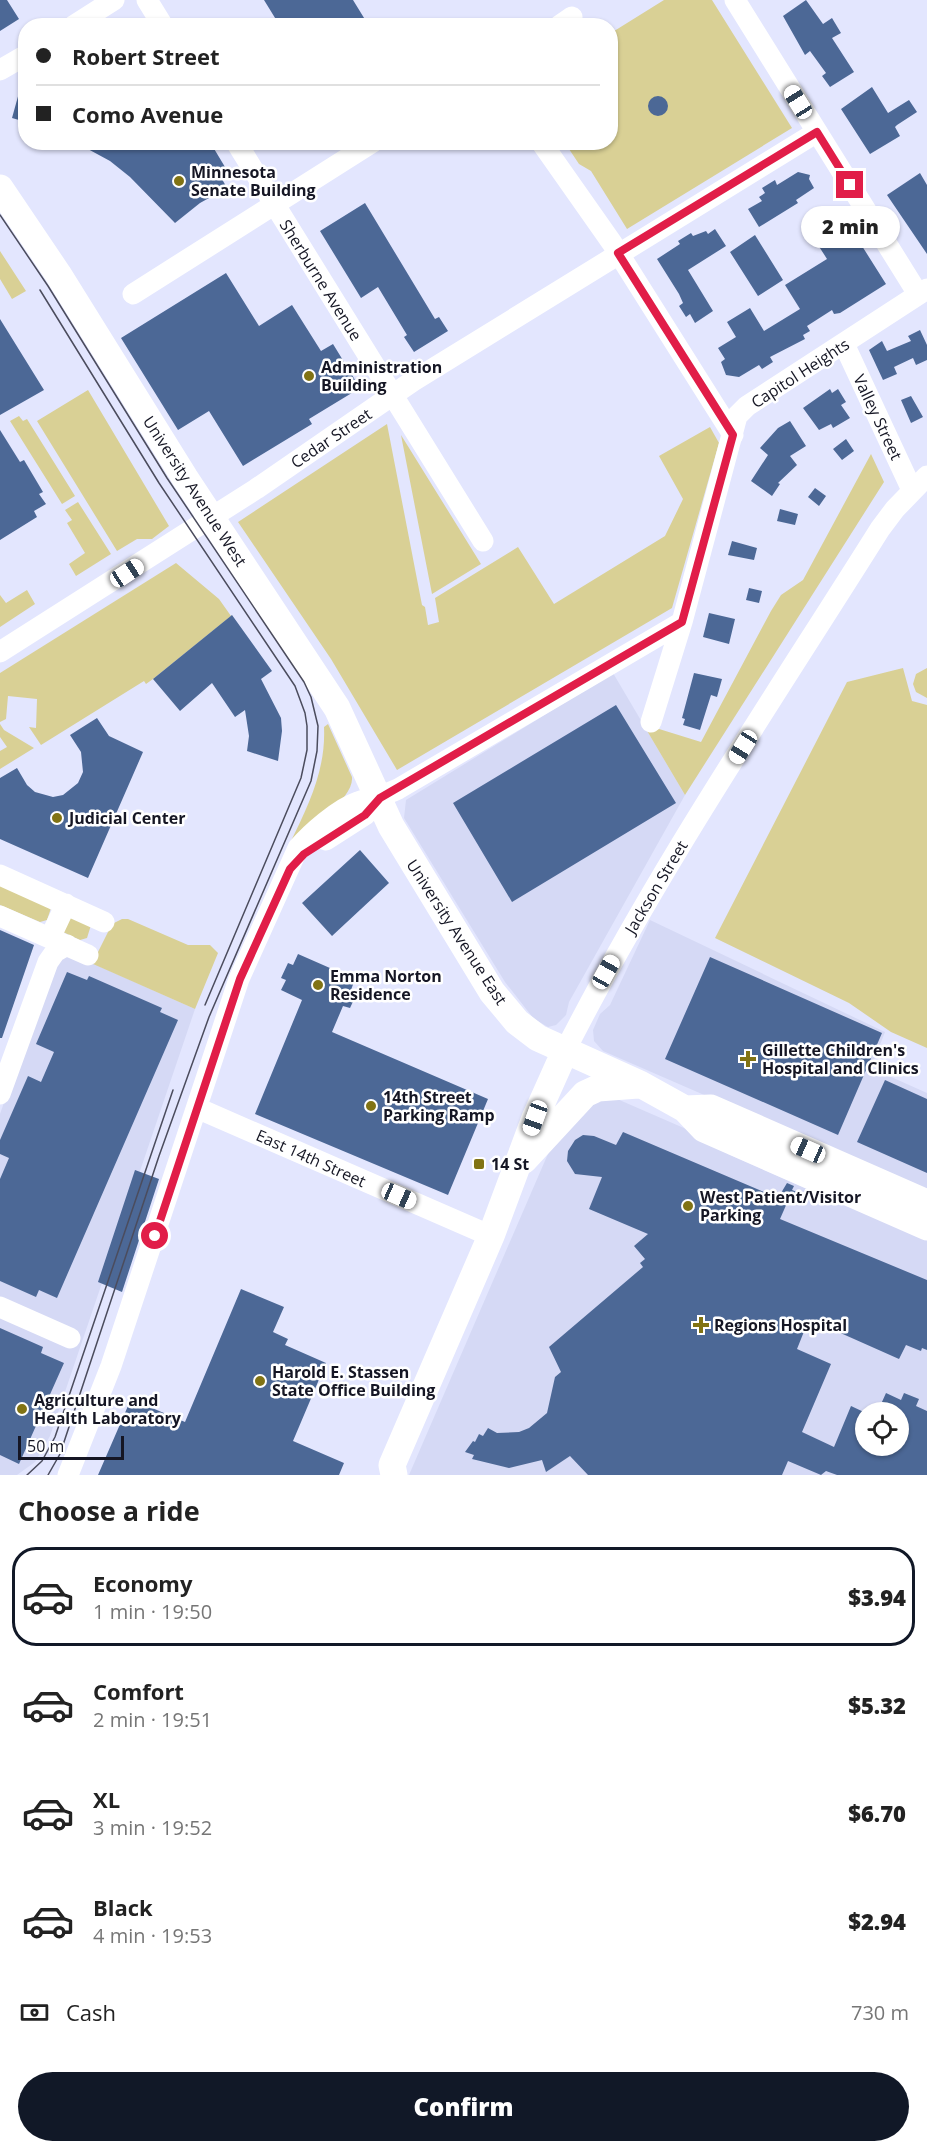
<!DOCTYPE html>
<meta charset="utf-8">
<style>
body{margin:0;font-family:"Open Sans",sans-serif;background:#f2f2f2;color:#222;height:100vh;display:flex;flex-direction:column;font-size:22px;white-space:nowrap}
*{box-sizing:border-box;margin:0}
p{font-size:20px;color:#767676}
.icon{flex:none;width:33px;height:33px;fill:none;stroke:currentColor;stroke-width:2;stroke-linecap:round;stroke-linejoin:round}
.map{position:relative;height:1475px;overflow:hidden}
.sheet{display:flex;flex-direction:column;background:#fff;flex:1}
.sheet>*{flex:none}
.hud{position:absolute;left:18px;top:18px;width:600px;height:132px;border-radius:24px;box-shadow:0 2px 4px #0004;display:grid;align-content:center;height:132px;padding:0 18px;background:#fff}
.controls{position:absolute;left:855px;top:1402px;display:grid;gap:12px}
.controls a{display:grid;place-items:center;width:54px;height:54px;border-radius:50%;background:#fff;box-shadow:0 2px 4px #0004;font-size:30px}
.scale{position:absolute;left:18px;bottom:15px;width:106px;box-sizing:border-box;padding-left:6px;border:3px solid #151624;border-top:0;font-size:16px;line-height:21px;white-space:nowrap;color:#151624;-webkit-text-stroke:4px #fff;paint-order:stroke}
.end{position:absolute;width:27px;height:27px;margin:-14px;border:8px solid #e11d48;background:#fff;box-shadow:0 0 0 3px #fff}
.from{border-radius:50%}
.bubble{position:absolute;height:42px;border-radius:21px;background:#fff;box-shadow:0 2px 4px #0004;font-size:20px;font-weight:800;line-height:42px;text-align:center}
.car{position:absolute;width:18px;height:36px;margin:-18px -9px;border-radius:8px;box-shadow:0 0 4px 2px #0007;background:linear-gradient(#fff 24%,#345 0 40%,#fff 0 76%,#345 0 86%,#fff 0)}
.hud b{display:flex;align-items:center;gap:21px;height:57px;font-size:22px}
.hud b+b{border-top:2px solid #e0e0e0}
.hud i{width:15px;height:15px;background:#222}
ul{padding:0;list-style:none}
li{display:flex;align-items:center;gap:18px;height:99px;margin:0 12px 9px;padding:0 6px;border:3px solid transparent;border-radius:24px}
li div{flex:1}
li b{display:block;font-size:22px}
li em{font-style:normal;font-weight:800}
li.active{border-color:#111827}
li>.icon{width:54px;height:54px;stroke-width:1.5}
h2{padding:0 18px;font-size:27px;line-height:72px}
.pay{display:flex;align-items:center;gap:15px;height:66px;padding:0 18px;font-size:22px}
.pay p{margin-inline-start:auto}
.cta{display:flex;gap:12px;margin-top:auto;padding:12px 18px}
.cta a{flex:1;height:69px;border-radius:36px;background:#111827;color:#fff;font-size:24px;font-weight:800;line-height:69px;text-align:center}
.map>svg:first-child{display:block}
</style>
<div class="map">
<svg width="927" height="1475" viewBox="0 0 927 1475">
<rect width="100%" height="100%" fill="#e3e6fe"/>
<path fill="#d5d9f5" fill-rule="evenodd" d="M613,673l72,122 -116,207 -3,13 -10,10 -8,2 -14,-8 -29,-37 -101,-164 2,-18z
M650,920l235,112 -14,36 56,25v99l-324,-141 -9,-10 -1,-11 7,-16 10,-9z
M65,951l130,58 -145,427 -15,26 -18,13h-17v-361l56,-159z
M608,1095l101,44 19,15 113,50h13l73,32v239h-518l148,-342 23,-26zM866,1413h32v33h-32z"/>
<path fill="#d9d095" d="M664,0h48l80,128 -165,101 -36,-58 -12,-7 -14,-21 45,-1 1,-109z
M0,251l26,40 -14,8 -12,-20z
M88,390l81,136 -17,13h-15l-20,12 -80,-130z
M19,416l4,5 4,-2 48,77 -13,8 -52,-83z
M387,424l35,181 3,2 3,18 11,-3 -4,-24 83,-51 36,57 111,-68 18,-37 -24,-43 51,-29 9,16 -47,165 -275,162 -66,-111 -93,-137z
M401,435l80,129 -49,30z
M871,454l13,28 -199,313 -42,-71 58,18 70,-131 10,-16 22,-15z
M78,502l33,52 -35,22 -7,-12 16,-11 -18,-30 5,-3 -7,-10z
M176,563l43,36 12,17 -78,63 -7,5 -2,-3 -103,64 -12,-18 7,1 1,-29 -29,-3 -2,23 -6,3v-49z
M27,590l8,14 -35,23v-32l6,8z
M903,668l9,33 15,4v343l-36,-16 -42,-29 -134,-65 132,-256z
M927,668v30l-11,-6 -3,-8 3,-10z
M0,724l4,6 30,18 -34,21v-18l7,-4 -7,-10z
M328,724l24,53c2,23 -44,50 -61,64 18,-37 35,-72 33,-114z
M0,883l51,25 -4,12 -7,2 -40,-17z
M66,914l25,11 -4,13 -7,2 -19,-9z
M122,919h6l60,26h22l8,8 -23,56 -111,-49 13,-6 15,-30z"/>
<path fill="#4c6896" d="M0,0h7l12,19 -19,12z
M264,0h89l16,26h-89z
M806,0l17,24 9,-6 9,15 -9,5 22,34 -24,15 -8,-11 4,-3 -16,-22 -5,4 -22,-39z
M22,82l4,1v39l-14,-4z
M872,87l16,26 21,-13 8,12 -20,13 -2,2 5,9 -30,18 -29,-45z
M648 106a10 10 0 1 1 20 0a10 10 0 1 1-20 0Z
M75,142h135l15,25 -7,5 9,16 -27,15 -25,20 -45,-46 -20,-16z
M798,172l12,3 -1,4 5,9 -18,12 2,3 -39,24 -11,-18 14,-8 -3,-4 6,-4 -3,-5 13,-8 2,5z
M920,173l7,12v69l-40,-59z
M365,203l70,116 4,-2 9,14 -34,21 -10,-15 3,-2 -29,-48 -17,11 -41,-67z
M831,206l5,9 4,-3 20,36 2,-2 24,38 -46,29 -6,1 -2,-4 -25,16 3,5 -7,4 2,4 -35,18 3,5 -11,7 -3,-4 -20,12 -13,-2 -5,-13 4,-3 -7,-11 18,-11 -9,-15 23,-14 14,23 36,-22 -15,-24 42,-26 -23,-36z
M715,229l11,17 -38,24 25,41 -18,12 -5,-9 -4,3 -7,-11 4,-3 -4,-9 -22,-35 23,-15 -2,-3 13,-8 2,3 13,-5 2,3z
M755,235l28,45 -25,16 -28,-44z
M226,273l33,53 33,-21 29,46 12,-7 27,44 -51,31 3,5 -69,42 -34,-55 -31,19 -57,-92z
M0,319l44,71 -44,25z
M920,330l7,15v15l-11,5 -3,-7 -19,9 3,7 -14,6 -14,-30 13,-9 5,10 24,-10 -3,-5z
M830,389l2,4 6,-4 8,13 -5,3 9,13 -17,10 -2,-4 -12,6 -16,-22z
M911,396l12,21 -12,6 -10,-23z
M790,421l16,25 -16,10 7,9 -19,18 2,1 -8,12 -21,-15 17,-26 -8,-7 18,-20z
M0,430l20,32 4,-2 19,32 -4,2 7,10 -12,7 3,6 -37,23z
M846,439l8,12 -12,9 -9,-11z
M815,488l11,8 -7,10 -11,-9z
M780,509l18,5 -3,11 -18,-4z
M732,541l25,7 -3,12 -26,-5z
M749,588l13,3 -3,12 -13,-3z
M709,613l26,6 -6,25 -26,-7z
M232,615l40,56 -11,8 20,39 1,13 -4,30 -31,-10 2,-15 -4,-26 -10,7 -23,-34 -32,28 -27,-32z
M694,673l28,6 -5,18 -6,-2 -11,35 -17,-5 2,-6 -3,-1z
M616,705l60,98 -164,99 -59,-99z
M97,718l12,18 34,16 -55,126 -88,-39v-61l17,-10 10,17 8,7 18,5 10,-2 15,-12 5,-11 -2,-20 -11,-17z
M360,850l29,33 -57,53 -30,-33z
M0,930l34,15 -32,93h-2z
M298,954l57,25 -4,11 6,3 -7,15 -7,-2 -11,26 156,67 -40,96 -193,-81 47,-114 -21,-10 5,-10 -5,-2 7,-15 5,2z
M710,957l172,76 -44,102 -173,-76z
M67,972l20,8 2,-4 73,32 -2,4 18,8 -121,278 -18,-8 -3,7 -36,-16v-102l9,-21 -9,-4v-14l28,-64 13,6 13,-30 -18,-8z
M885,1080l42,19v74l-70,-31z
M623,1132l155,66 9,-15 7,3 -2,4 5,2 -10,11 -7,16 147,61v70l-5,-2 -1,3 -15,-6 -7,14 -90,-40 -12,30 34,15 -29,68 32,15 17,-41 15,7v33h32v-33h-21l9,-20 15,7 3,-7 15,6 -3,7 11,5v64h-90l-11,-4 -5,4 -33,-14 -6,14h-194l-18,-19 -24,16 -4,-12 -33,8 -37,-9 2,-4 -9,-3 8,-11 2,1 4,-8 4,2 5,-8 9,5 22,-1 10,-4 18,-15 8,-36 6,-5 -12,-25 94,-80 -3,-4 5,-4 -11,-13 14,-12 -59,-25 13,-32 -27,-3 -8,-13 1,-10 7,-11 8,-5 11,1 22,9z
M135,1170l24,9 -37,113 -24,-10z
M241,1289l43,18 -11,25 15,7 -3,6 41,18 -33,78 51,22 -5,12h-241l33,-76 54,23z
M0,1328l43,19 -2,6 23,10 -45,101 -19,-9z"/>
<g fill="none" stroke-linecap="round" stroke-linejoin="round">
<path stroke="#fff" stroke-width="21" d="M147,0l16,26
M735,0l183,294
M73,26l41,-26
M559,26l13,-9
M0,70l26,-15
M236,142l247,399
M541,142l71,101 121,192
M133,294l240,-152
M844,344l68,146
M0,652l256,-163 157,-108 404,-249
M651,722l31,-100 55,-206 10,-10 180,-117
M326,840l39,-25 15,-17
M0,875l104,47
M0,916l88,39
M50,938l16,-34
M565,1051c92,-181 207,-350 315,-522l15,-20 32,-33
M0,1094l48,-132 7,-10 12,-7
M197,1108l294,128
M0,1307l70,31
M68,1475l43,-109 128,-387 59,-131c13,-15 40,-39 60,-46 13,-5 26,-6 40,-13l284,-167"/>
<path stroke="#fff" stroke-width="27" d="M0,188l58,86 127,204 152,230 54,118 101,166 25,30 21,16 102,46 45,25 19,20 223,98
M685,1109l26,-1 216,95
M524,1160l61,-66 13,-6 40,-3
M394,1475l-2,-10 99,-229 44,-118 30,-67"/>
<path stroke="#4b4c5d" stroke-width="1.5" d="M0,215l48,71 119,192 137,204 7,15 7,29 -1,25 -6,30 -102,236 -50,139 -99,298 -12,21
M40,290l119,193 136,203 10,27 2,13v24l-6,28 -96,227
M27,1475l15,-14 13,-24 118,-347"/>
</g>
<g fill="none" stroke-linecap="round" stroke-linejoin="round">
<path stroke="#e11d48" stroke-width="8" d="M155,1236l85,-257 50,-110 14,-15 61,-39 15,-17 302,-176 51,-187 -115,-182 199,-121 33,53"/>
</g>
<g fill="#817314" stroke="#fff" stroke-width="2">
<circle cx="179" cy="181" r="6"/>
<circle cx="309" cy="376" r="6"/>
<circle cx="57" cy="818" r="6"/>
<circle cx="318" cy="985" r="6"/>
<path d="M745 1050h6v6h6v6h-6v6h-6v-6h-6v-6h6z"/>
<circle cx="371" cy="1106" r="6"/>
<rect x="473" y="1158" width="12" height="12" rx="3"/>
<circle cx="688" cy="1206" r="6"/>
<path d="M698 1316h6v6h6v6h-6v6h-6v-6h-6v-6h6z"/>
<circle cx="260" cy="1381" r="6"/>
<circle cx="22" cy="1409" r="6"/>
</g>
<g text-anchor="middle" stroke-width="5" stroke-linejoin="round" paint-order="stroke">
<g font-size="16" font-weight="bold" fill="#151624" stroke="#fff" text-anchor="start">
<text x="191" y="178">Minnesota<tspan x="191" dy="18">Senate Building</tspan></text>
<text x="321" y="373">Administration<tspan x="321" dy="18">Building</tspan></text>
<text x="69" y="824">Judicial Center</text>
<text x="330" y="982">Emma Norton<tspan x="330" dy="18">Residence</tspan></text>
<text x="762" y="1056">Gillette Children's<tspan x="762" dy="18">Hospital and Clinics</tspan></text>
<text x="383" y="1103">14th Street<tspan x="383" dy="18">Parking Ramp</tspan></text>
<text x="491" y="1170">14 St</text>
<text x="700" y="1203">West Patient/Visitor<tspan x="700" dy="18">Parking</tspan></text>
<text x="714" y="1331">Regions Hospital</text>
<text x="272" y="1378">Harold E. Stassen<tspan x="272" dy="18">State Office Building</tspan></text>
<text x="34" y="1406">Agriculture and<tspan x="34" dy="18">Health Laboratory</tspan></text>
</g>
<g font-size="16" fill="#151624" stroke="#fff">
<text transform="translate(321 280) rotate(58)" y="6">Sherburne Avenue</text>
<text transform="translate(800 373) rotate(-33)" y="6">Capitol Heights</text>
<text transform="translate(878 417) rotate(65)" y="6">Valley Street</text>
<text transform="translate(331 438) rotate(-34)" y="6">Cedar Street</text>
<text transform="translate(195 491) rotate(57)" y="6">University Avenue West</text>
<text transform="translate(656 887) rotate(-59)" y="6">Jackson Street</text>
<text transform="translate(457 932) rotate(57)" y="6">University Avenue East</text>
<text transform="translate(311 1158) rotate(24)" y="6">East 14th Street</text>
</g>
</g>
</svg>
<div class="controls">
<a><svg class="icon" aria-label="locate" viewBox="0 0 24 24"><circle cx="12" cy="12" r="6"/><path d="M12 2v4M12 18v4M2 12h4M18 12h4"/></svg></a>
</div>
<div class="scale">50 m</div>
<i class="end from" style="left:155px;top:1236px"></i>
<i class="end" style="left:850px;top:185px"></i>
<div class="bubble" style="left:801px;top:206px;width:99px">2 min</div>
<i class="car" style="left:798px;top:102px;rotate:328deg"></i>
<i class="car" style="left:127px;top:573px;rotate:57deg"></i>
<i class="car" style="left:743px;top:747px;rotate:212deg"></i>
<i class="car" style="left:606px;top:972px;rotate:29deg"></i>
<i class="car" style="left:535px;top:1118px;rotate:200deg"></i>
<i class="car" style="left:808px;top:1150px;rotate:294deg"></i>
<i class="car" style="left:399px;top:1196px;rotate:114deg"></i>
<div class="hud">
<b><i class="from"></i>Robert Street</b>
<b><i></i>Como Avenue</b>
</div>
</div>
<section class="sheet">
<h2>Choose a ride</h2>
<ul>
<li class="active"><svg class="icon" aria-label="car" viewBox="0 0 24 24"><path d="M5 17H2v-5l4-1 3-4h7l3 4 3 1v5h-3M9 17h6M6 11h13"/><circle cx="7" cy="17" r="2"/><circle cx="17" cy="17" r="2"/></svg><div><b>Economy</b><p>1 min · 19:50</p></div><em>$3.94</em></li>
<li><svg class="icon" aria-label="car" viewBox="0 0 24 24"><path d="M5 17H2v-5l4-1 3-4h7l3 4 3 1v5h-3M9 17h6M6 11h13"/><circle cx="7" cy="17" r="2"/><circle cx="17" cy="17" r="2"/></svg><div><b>Comfort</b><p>2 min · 19:51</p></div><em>$5.32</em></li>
<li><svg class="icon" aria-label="car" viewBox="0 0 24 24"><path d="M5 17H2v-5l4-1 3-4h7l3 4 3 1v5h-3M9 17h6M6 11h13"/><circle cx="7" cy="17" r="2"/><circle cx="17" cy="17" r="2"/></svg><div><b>XL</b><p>3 min · 19:52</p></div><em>$6.70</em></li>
<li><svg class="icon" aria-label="car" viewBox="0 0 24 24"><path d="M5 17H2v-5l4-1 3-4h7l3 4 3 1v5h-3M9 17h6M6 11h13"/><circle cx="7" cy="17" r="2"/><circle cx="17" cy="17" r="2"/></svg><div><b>Black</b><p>4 min · 19:53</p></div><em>$2.94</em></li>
</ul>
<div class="pay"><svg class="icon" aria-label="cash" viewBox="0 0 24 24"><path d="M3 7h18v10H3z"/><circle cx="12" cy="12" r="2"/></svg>Cash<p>730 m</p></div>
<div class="cta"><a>Confirm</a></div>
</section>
